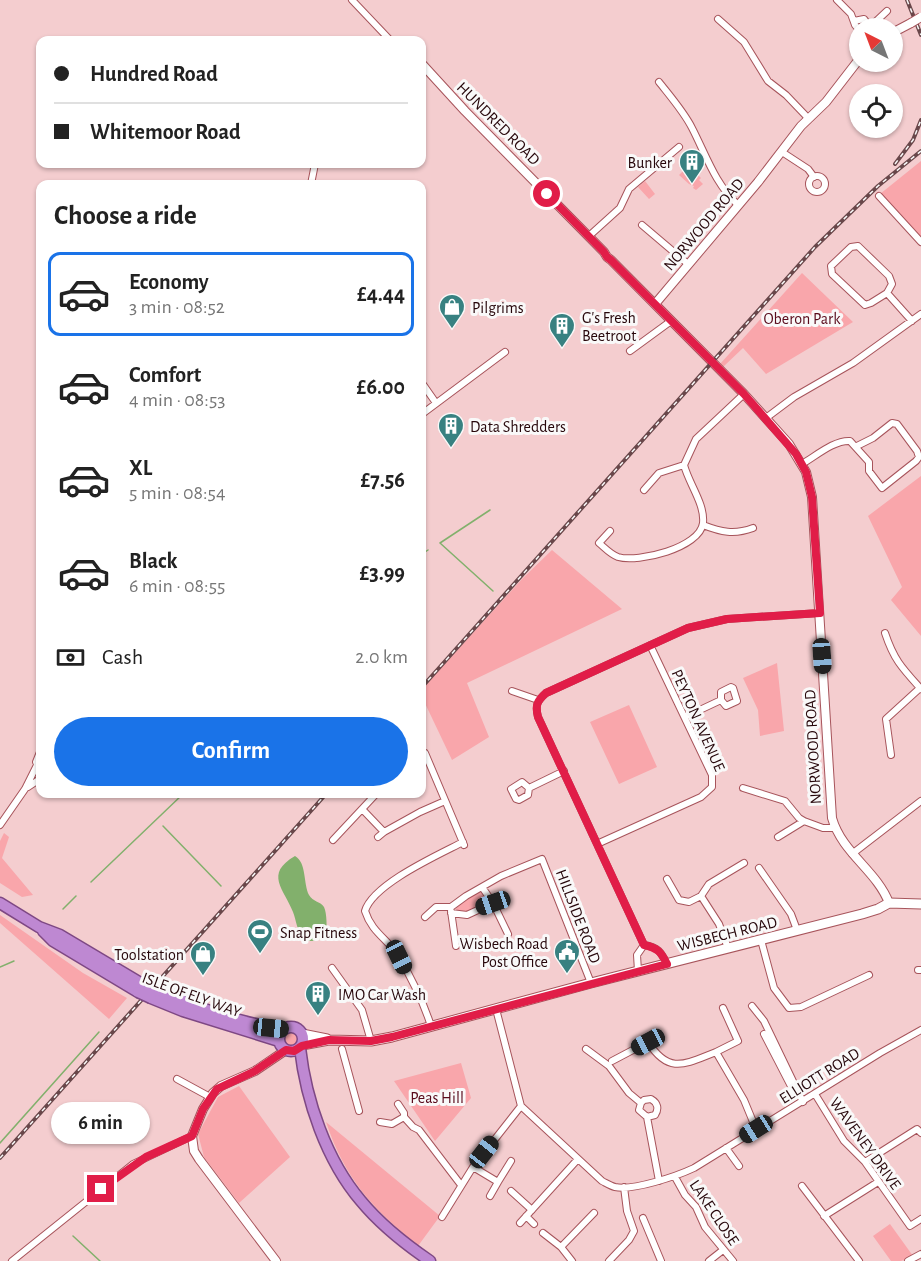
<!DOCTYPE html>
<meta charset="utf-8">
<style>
body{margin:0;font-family:"Alegreya Sans",sans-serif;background:#f2f2f2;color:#222;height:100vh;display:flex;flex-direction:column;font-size:22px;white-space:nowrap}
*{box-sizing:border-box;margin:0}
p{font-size:20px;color:#767676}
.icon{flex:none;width:33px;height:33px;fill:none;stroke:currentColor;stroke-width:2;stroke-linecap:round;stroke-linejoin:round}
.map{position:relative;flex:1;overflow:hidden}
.side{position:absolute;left:36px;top:180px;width:390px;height:618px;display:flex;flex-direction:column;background:#fff;border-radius:12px;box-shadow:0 2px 4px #0004}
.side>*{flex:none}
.banner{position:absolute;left:36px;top:36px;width:390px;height:132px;border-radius:12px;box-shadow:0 2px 4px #0004;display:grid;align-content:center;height:132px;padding:0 18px;background:#fff}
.needle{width:39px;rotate:318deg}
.buttons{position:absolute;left:849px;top:18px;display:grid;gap:12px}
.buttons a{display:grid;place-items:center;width:54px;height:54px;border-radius:50%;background:#fff;box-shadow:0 2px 4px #0004;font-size:30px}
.end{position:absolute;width:27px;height:27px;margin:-14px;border:8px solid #e11d48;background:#fff;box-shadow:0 0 0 3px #fff}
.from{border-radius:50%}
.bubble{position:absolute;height:42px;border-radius:21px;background:#fff;box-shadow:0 2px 4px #0004;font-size:20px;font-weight:700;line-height:42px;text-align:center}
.car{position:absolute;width:18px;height:36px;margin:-18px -9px;border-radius:8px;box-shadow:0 0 4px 2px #0007;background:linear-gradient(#222 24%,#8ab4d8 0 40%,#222 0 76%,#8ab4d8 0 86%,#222 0)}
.banner b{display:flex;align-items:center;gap:21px;height:57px;font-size:22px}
.banner b+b{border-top:2px solid #e0e0e0}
.banner i{width:15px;height:15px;background:#222}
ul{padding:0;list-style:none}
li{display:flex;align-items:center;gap:18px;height:84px;margin:0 12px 9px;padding:0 6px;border:3px solid transparent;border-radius:12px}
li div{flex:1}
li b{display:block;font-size:22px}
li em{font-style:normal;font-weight:700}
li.active{border-color:#1a73e8}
li>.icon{width:54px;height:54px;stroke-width:1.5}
h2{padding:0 18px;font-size:27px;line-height:72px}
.pay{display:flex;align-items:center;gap:15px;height:66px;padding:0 18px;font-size:22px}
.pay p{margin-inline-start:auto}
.button{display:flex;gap:12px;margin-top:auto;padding:12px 18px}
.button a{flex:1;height:69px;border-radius:36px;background:#1a73e8;color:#fff;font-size:24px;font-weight:700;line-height:69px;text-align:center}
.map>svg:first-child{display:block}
</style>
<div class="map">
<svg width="921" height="1261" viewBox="0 0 921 1261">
<rect width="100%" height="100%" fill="#f4cdcf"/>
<path fill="#f9a6ab" d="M921,161v76l-41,-43z
M686,168l8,9 4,-2 3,3 -2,2 4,4 -7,6 -3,-2 1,-2 -5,-2 -10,-9z
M645,181l10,13 -6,5 -11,-12z
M802,273l51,49 -87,52 -23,-26 -20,19 -3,-3z
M921,476v160l-30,-36 11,-13 -34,-71z
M552,550l70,59 -155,74 22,54 -37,23 -30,-63v-8l100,-110z
M777,663l7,68 -24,5 -2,-26 -15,-32z
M629,705l28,62 -38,17 -29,-62z
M4,833l5,4 -7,21 31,37 -11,2 -22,-14v-42z
M478,892l4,1 7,9 -23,10 -10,-2c0,-9 14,-14 22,-18z
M0,915l83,58 44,25 -18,21 -109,-96z
M284 1040a7 7 0 1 1 14 0a7 7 0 1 1-14 0Z
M461,1063l10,35 -36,43 -41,-60z
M239,1086l51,71 -51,46 -35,-46 -6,-23 20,-37z
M326,1122l114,94 -22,30c-46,-38 -73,-67 -92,-124z
M890,1224l23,32 -12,5h-10l-18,-25z"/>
<path fill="#82b06c" d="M295,856c12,7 8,27 14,39 4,7 11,6 15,12 3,6 3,21 2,29 -7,4 -15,8 -22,2 -7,-5 -8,-19 -11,-26 -9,-23 -29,-38 2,-56z"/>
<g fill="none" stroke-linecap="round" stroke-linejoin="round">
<path stroke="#82b06c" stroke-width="1.5" d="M490,510l-50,33 53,48
M422,554l6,-4
M163,826l58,60
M91,882l92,-88
M63,909l13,-13
M0,967l14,-6
M0,1143l99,-111
M73,1236l27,25"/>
<defs>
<path id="minor" d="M352,0l38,40
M837,0l14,14 4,11 5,6
M718,19l26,23 24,39 18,14 22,23
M854,21l10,-2 6,8 17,-16
M659,82c11,14 25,30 33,46 14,27 23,56 46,77
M782,152l26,17 6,8
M809 184a8 8 0 1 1 16 0a8 8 0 1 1-16 0Z
M311,184l4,-20
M879,196l42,46
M642,225l46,39
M589,236l31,-28 9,-19 50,-42
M887,293l5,-9 -3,-8 -31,-30 -7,1 -20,19 1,8 33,31 6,-2 16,-10 25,28
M630,351l41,-30
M422,383l14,20
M422,414l83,-62
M766,418l28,-21 59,-34 68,-49
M802,464c14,-8 32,-24 48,-23l19,21v9l13,17 34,-27 3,-4 -2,-6 -20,-27 -5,-1 -19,15 -16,8
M644,490l15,-17 25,-8
M703,525c18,7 31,10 50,3
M610,531l-11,12c6,5 11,11 19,14 20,6 82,-9 85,-34 2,-19 -14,-39 -19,-58l12,-26 48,-45
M885,633c9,27 17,35 36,56
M512,691l26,9
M685,717l36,-17v-8l10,-5 2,1 4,13 -11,5 -5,-6
M40,752l-4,10 4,9
M425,753l39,92
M891,755l-5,-36 34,-31
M28,787l12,-8
M529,788l-1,7 -9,5 -3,-1 -5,-10 11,-7 7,6 35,-17
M743,788l42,13 14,17 5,3
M362,809l22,23
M0,825l25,-36 12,-24
M378,837l6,-5 36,-20 25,-11
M778,837l26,-16 19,7h12
M333,840l43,-46
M597,844l104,-47 11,-10v-12l-62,-130
M852,854l69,-53
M759,868l32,46 6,16
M667,879l12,21 10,2 12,-6 8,-12 35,-21
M482,887l11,16 15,31
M701,896l18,28 9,24
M451,911l5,35
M451,913l16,2 26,-12
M425,917l11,-10h15l15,-11 35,-20 41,-17 49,124
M761,940l13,48 15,20 12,-1 68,-32
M644,945l-106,-228c-3,-12 -1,-16 8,-24l142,-65 39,-9 93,-6
M332,968l30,42 9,31
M918,970h3
M638,971l-1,-16 7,-10c14,2 17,7 23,19
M752,1006l12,15 39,81
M431,1026c-8,-25 -19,-47 -32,-69 -11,-18 -27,-24 -34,-46 8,-27 73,-56 98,-69
M764,1034l30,58
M342,1049l17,62
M586,1049l23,17 20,27 12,10
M716,1052l22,-11 -15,-33
M612,1061l36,-19c21,33 37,22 68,10l28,48 12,29
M177,1079l33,18
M815,1094l29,47 21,21 45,64 11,-7
M641,1103l-2,7 8,7 12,64
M641,1103l3,-3 7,-1c7,4 8,10 4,16l-8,2
M521,1106l81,75c4,2 9,5 13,6 18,4 62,-11 79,-19l186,-115 41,-23
M404,1117l9,10 6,3 42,55
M380,1122l12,2 12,-7v-4l-6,-9
M726,1148l13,18
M865,1162l52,-33 4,4
M473,1167l25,15 13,-21
M675,1177l10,18 11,12 9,20 28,34
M802,1186l57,75
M511,1191l21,19
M490,1196l8,-14
M526,1216l8,8
M824,1216l54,-34
M442,1217l31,-50 48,-61 -25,-97
M643,1218l18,43
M520,1223l58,-64
M543,1233l18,14 11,14
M561,1247l33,-34
M12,1261l121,-97 59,-28
M609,1261l20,-21 5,-9 -7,-20 -3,-24
M709,1261l14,-11
M908,1261l13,-7"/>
<path id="tertiary" d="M892,33l19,-10
M422,64l43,47 139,141 3,5 4,3 133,134 45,50 17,28 6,25 20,321c10,35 45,53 57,85
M655,304l103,-122 43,-56 25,-24 34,-44
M276,1261l-77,-102 -5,-8 -2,-15 11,-27 10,-16 8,-7 34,-15 31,-21"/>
<path id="secondary" d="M302,1034l25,5
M302,1045l27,-5 42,1 21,-4 199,-54 271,-69 16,-5 11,-6 32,1"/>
<path id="trunk" d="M0,903l39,24 21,8 84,50
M43,931l10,10 85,51
M157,991c41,16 83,33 127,38
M151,998l32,13 96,30
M279 1039a12 12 0 1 1 24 0a12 12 0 1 1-24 0Z
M300,1048c6,52 26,112 61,153 19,23 44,43 69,60"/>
</defs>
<use href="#minor" stroke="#a7545b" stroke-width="8"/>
<use href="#tertiary" stroke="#a7545b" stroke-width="10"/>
<use href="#secondary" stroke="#a7545b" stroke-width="11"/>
<use href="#trunk" stroke="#7e4884" stroke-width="13"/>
<use href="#minor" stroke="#fff" stroke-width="6"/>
<use href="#tertiary" stroke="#fff" stroke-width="8"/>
<use href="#secondary" stroke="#fff" stroke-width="9"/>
<use href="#trunk" stroke="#be88d2" stroke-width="10"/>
<defs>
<path id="rail" d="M907,0l14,35
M895,164l18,-24 8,-20
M422,687l393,-440 63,-61 43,-35
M0,1158l326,-364"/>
</defs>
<use href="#rail" stroke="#69474a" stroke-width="4"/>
<use href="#rail" stroke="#f9f9f9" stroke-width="1.5" stroke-dasharray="4.5" stroke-linecap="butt"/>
<defs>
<path id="tertiary-bridge" d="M911,23l10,-6"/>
<path id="trunk-bridge" d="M144,985l13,6
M138,992l13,6"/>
</defs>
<use href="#tertiary-bridge" stroke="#a7545b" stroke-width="10" stroke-linecap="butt"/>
<use href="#trunk-bridge" stroke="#7e4884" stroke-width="13" stroke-linecap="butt"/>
<use href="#tertiary-bridge" stroke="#fff" stroke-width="8"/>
<use href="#trunk-bridge" stroke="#be88d2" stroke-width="10"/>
</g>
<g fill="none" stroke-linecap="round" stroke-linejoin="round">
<path stroke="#e11d48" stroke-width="8" d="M101,1189l45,-32 46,-21 11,-27 14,-20 38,-18 31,-21 8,1 8,-5 27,-6 42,1 21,-4 275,-73c-6,-12 -9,-16 -23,-19l-106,-228c-3,-12 -1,-16 8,-24l142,-65 39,-9 93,-6 -8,-116 -6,-25 -10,-18 -52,-60 -133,-134 -4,-3 -3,-5 -57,-58"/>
</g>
<defs>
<symbol id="building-pin" viewBox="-11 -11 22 30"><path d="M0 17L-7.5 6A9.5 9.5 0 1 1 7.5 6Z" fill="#388181" stroke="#f9f9f9"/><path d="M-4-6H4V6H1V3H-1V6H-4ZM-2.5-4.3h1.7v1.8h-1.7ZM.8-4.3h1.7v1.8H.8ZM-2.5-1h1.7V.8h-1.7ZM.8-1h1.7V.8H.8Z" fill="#fff"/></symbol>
<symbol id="shop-pin" viewBox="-11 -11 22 30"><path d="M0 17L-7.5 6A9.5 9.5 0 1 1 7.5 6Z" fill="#388181" stroke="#f9f9f9"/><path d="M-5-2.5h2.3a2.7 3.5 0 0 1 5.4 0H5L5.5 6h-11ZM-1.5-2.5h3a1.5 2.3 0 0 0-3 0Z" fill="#fff"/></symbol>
<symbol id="stadium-pin" viewBox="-11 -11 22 30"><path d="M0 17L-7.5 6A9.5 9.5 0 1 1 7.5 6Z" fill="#388181" stroke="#f9f9f9"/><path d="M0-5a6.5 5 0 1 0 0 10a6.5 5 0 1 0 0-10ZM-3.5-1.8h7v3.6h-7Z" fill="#fff"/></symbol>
<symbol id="civic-pin" viewBox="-11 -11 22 30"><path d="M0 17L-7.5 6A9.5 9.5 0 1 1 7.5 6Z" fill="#388181" stroke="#f9f9f9"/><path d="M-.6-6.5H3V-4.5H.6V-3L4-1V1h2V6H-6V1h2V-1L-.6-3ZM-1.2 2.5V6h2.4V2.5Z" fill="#fff"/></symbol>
</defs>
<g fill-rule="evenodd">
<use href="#building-pin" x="677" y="147" width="30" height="40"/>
<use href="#shop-pin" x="437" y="292" width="30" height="40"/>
<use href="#building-pin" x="547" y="311" width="30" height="40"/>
<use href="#building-pin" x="436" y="411" width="30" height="40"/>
<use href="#stadium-pin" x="245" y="917" width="30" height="40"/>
<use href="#civic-pin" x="552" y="937" width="30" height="40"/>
<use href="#shop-pin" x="188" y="939" width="30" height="40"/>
<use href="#building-pin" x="303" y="979" width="30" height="40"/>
</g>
<g text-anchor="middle" stroke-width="6" stroke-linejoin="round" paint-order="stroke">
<g font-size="16" fill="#26060a" stroke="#f9f9f9">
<text transform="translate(499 123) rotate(45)" y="6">HUNDRED ROAD</text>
<text transform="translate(703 224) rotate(-50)" y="6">NORWOOD ROAD</text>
<text transform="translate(699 720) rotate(66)" y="6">PEYTON AVENUE</text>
<text transform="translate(812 747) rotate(-93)" y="6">NORWOOD ROAD</text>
<text transform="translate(579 916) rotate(69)" y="6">HILLSIDE ROAD</text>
<text transform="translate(727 933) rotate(-14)" y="6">WISBECH ROAD</text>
<text transform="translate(192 994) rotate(20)" y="6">ISLE OF ELY WAY</text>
<text transform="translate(819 1075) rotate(-32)" y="6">ELLIOTT ROAD</text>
<text transform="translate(866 1143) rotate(54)" y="6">WAVENEY DRIVE</text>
<text transform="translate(715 1212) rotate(56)" y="6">LAKE CLOSE</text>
</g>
<g font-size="16" fill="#26060a" stroke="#f9f9f9" text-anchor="start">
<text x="672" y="168" text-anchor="end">Bunker</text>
<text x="472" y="313">Pilgrims</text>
<text x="582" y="323">G's Fresh<tspan x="582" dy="18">Beetroot</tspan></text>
<text x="470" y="432">Data Shredders</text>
<text x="280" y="938">Snap Fitness</text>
<text x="548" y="949" text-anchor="end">Wisbech Road<tspan x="548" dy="18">Post Office</tspan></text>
<text x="184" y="960" text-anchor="end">Toolstation</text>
<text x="338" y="1000">IMO Car Wash</text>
</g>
<g font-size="16" fill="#590a1b" stroke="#f9f9f9">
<text x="802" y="324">Oberon Park</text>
<text x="437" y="1103">Peas Hill</text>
</g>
</g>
</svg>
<div class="buttons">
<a><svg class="needle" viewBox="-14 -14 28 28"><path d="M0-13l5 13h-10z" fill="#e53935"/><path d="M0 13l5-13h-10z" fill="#767676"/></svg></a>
<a><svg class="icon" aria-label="locate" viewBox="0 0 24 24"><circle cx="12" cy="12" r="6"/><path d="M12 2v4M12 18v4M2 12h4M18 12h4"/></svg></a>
</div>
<i class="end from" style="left:547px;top:194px"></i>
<i class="end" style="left:101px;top:1189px"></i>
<div class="bubble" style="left:51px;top:1102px;width:99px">6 min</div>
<i class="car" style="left:822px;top:656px;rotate:176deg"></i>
<i class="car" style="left:493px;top:903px;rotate:251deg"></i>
<i class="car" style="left:399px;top:957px;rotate:154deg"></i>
<i class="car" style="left:271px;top:1028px;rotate:96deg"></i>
<i class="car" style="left:648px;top:1042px;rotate:242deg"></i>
<i class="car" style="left:756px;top:1129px;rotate:238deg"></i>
<i class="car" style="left:484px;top:1152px;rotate:38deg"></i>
<div class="banner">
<b><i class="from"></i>Hundred Road</b>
<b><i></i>Whitemoor Road</b>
</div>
<section class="side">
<h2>Choose a ride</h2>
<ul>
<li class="active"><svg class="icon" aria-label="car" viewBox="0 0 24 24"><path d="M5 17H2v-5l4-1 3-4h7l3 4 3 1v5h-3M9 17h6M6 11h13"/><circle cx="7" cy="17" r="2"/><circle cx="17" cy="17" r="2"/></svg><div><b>Economy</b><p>3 min · 08:52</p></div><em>£4.44</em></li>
<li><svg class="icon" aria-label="car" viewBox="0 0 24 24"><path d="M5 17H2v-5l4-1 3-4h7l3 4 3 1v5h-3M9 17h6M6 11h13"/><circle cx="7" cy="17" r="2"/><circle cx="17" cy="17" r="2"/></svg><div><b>Comfort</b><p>4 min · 08:53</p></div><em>£6.00</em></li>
<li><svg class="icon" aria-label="car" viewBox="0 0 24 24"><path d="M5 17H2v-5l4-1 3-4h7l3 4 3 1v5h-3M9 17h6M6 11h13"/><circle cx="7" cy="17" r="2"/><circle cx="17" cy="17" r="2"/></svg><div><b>XL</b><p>5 min · 08:54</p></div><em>£7.56</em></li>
<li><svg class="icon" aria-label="car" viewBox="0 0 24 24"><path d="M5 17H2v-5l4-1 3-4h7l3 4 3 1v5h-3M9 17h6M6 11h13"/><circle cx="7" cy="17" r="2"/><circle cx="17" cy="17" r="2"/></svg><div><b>Black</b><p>6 min · 08:55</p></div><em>£3.99</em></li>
</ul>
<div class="pay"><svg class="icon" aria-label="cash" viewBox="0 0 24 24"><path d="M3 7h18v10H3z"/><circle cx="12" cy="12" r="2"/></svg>Cash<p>2.0 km</p></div>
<div class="button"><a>Confirm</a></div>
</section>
</div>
